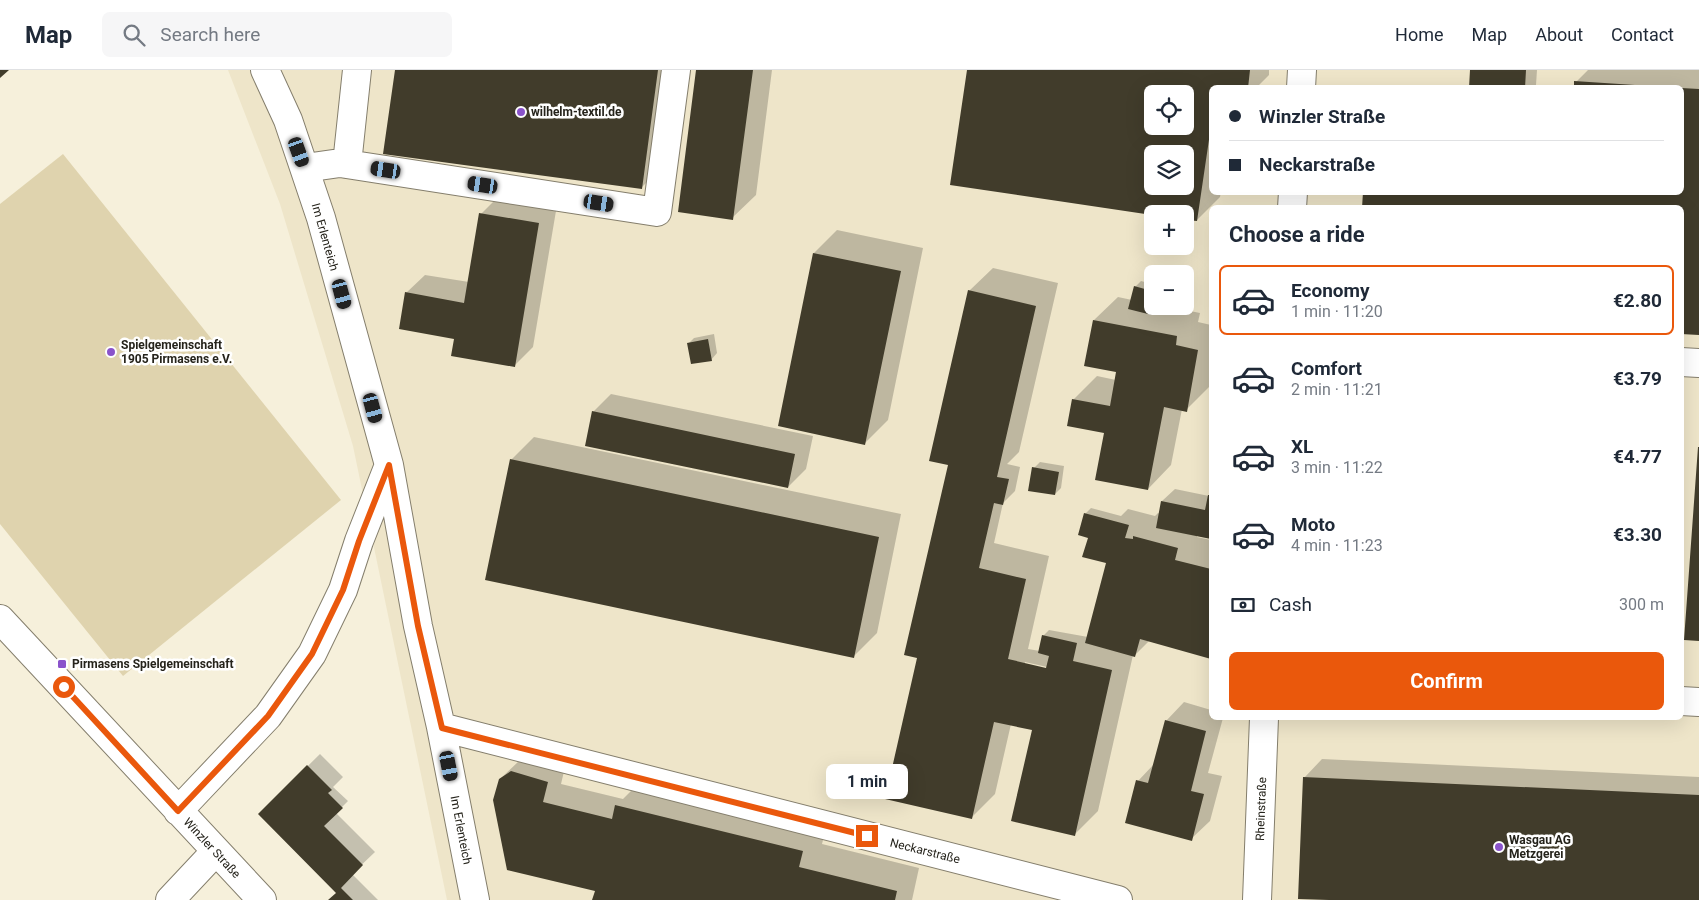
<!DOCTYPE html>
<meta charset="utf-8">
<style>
body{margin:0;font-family:Roboto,sans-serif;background:#f6f6f7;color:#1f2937;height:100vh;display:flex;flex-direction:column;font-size:19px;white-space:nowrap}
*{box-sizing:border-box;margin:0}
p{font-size:16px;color:#747a83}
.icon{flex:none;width:28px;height:28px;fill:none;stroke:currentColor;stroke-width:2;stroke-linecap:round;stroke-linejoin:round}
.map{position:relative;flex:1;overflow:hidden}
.panel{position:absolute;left:1209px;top:135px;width:475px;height:515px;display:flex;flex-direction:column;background:#fff;border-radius:8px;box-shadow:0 5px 20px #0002}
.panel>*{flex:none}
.top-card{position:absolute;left:1209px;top:15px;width:475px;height:110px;border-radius:8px;box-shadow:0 5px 20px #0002;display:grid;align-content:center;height:110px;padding:0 20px;background:#fff}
.controls{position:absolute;left:1144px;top:15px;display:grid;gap:10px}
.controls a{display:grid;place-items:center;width:50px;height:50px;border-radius:8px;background:#fff;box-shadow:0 5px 20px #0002;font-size:25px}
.end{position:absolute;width:22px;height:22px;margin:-11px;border:6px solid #ea580c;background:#fff;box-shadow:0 0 0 2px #fff}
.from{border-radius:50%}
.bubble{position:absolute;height:35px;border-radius:8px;background:#fff;box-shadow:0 5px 20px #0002;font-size:16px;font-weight:700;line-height:35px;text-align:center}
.car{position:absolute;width:15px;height:30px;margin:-15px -8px;border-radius:6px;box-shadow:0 0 4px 1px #0007;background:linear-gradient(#222 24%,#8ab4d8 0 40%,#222 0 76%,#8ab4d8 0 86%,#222 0)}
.top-card b{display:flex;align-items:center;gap:18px;height:48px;font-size:19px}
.top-card b+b{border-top:1px solid #e0e1e3}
.top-card i{width:12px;height:12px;background:#1f2937}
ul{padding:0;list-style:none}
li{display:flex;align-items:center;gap:15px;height:70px;margin:0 10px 8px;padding:0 10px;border:2px solid transparent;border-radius:8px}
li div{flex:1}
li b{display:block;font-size:19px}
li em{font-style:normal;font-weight:700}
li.current{border-color:#ea580c}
li>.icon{width:45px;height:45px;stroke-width:1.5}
h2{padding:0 20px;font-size:22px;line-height:60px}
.pay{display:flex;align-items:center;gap:12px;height:55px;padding:0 20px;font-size:19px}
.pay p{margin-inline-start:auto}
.primary-button{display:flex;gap:10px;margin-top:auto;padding:10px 20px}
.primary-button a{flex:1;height:58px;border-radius:8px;background:#ea580c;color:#fff;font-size:20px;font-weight:700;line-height:58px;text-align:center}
header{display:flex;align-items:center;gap:30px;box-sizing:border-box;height:70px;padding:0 25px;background:#fff;border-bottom:1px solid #e0e1e3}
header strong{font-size:24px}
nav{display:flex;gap:28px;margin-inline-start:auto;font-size:18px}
.search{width:350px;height:45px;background:#f6f6f7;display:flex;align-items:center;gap:12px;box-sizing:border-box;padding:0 18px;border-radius:8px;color:#747a83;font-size:19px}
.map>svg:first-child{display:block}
</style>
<header>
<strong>Map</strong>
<div class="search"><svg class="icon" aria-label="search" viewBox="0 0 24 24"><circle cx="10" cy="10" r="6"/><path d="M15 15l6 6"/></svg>Search here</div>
<nav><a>Home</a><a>Map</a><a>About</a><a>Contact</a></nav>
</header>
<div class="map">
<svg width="1699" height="830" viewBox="0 0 1699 830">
<rect width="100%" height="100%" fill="#f6f0db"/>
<path fill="#eee5c9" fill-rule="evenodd" d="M228,0h1471v830h-1252l-94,-454 -73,-242zM1211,18h470v104h-470zM1152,24h33v32h-33zM1152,84h33v32h-33zM1211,138h470v510h-470zM1152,144h33v32h-33zM1152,204h33v32h-33z"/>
<path fill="#dfd3ae" d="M63,84l278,346 -218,176 -123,-152v-320z"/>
<path fill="#0003" fill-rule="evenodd" d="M396,0h281l-13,95 -23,23z
M698,0h74l-16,125 -24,23z
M968,0h301v5l-13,13h-45v104h10l-1,5 -23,23 -12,-2v-4zM1152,24h33v32h-33zM1152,84h33v32h-33z
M1471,0h66l-1,15 -2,3h-64z
M1588,0h111v264l-18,-142v-104h-106l1,-6z
M499,126l58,9 -24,142 -19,19 -58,-28 -50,-45 19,-18 44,7 12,-68z
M837,160l86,18 -35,172 -23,23 -51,-190z
M993,198l65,15 -39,169 -12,12 13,3 -5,24 -12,12 -9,40 55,13 -21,93 12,2 3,-15 6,-6 39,7 20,-75 -19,-25 -4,-23 6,-6 30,8 7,-7 27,7 3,-3 2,1 2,-13 13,-12 34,7 2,-3v44l-14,-2v2l14,3v117l-62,-16 -14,14h-2l-35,156 -24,24 -41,-106 -22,-5 -16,70 -24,24 -52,-161 30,-193 20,-173zM1025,592l22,5v2l-22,-5z
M1141,211l11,3v22h13l35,7 -2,9 13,3v54l-2,8 -23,23 -4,-1 -11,56 -23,24 -42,-57 -33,-32 24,-24 19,4 1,-9 -23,-51 24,-23 14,3 3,-13z
M714,264l3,19 -6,7 -23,-16 6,-6z
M611,324l202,42 -7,33 -18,18 -195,-75z
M534,367l367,77 -24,119 -24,24 -342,-197z
M1040,392l24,4 -3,22 -6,6 -21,-26z
M1184,632l27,8v8h12l-15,55 14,3 -12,45 -19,18 -53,-58 17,-18 11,-42z
M320,684l23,23 -10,10 15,14 -12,12 39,39 -23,22 26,26h-48l7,-7 -78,-79z
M1322,689l377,18v123h-343l-52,-122z
M519,691l47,2 -5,21 62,15 17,-17 186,46 -4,16 97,24 -7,32h-318l2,-10 -96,-111z"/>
<path fill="#413c2b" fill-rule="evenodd" d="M0,0h9l-9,8z
M395,0h263l-16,119 -259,-35z
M696,0h57l-20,150 -55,-8z
M967,0h283l-2,18h-37v38l-14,95 -12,-1v-6l-33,1 -202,-30zM1152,24h33v32h-33zM1152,84h33v32h-33z
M1470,0h56l-1,18h-56z
M1574,11l76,5v2h-76z
M1681,18l18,1v246l-18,-1v-126h-319l1,-16h318z
M479,143l60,10 -24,144 -64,-11 3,-17 -55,-10 6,-37 59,11z
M813,183l88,18 -36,174 -87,-19z
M1134,216l18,5v15h2l-2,9 -24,-6z
M968,220l68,16 -39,171 12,2 -6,26 -9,-2 -15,65 47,11 -18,80 38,9 3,-12 -11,-3 4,-18 35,8 -4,18 39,9 -37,166 -64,-15 21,-91 -38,-8 -22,97 -87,-20 32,-141 -13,-3 44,-190 -19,-4z
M1093,250l84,16 -1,9 22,5 -11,62 -23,-5 -16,83 -53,-10 9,-47 -37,-7 5,-27 38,7 6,-34 -32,-6z
M708,269l4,22 -21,3 -4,-21z
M592,341l203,43 -7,34 -203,-42z
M1698,377h1v194l-15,-1z
M510,389l369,78 -25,121 -369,-78z
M1032,397l27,5 -4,23 -27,-4z
M1208,425h3v44l-55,-11 5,-27 44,9z
M1084,443l45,12 -4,13 8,1v-3l45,12 -3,12 36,9v90l-71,-20 -5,18 -50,-14 21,-80 -24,-6 6,-19 -10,-3z
M1165,650l41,11 -15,60 13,3 -12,47 -67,-18 11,-43 12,3z
M307,695l25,25 -4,3 15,15 -19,18 39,39 -22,23 12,12h-25l8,-7 -78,-79z
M511,701l37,11 -5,20 69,17 3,-14 188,46 -4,16 98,24 -2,9h-303l3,-9 -88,-21 -14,-70 6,-21z
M1303,707l396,18v105h-370l-31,-1z"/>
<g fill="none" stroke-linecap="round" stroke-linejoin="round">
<defs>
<path id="minor" d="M265,0l23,50 33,98 68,247 29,161 23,101 34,173
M1301,18l1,-18
M347,94l10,-94
M305,98l35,-5 317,49 19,-142
M1292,138l1,-16
M1681,292l18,1
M0,549l262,281
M1681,631l18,1
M441,657l677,173
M178,741l90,-95 44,-62 31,-64 16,-49 30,-76
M170,830l46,-49
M1257,830l7,-182"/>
</defs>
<use href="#minor" stroke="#847e6c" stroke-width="30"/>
<use href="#minor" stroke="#fff" stroke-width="28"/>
</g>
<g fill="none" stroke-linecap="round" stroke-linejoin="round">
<path stroke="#ea580c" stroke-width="6" d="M64,617l114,124 90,-95 44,-62 31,-64 16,-49 30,-76 29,161 24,102 425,108"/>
</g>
<g fill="#8a53cb" stroke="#fff" stroke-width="2">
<circle cx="521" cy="42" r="5"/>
<circle cx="111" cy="282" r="5"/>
<rect x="57" y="589" width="10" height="10" rx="2.5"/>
<circle cx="1499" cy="777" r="5"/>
</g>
<g text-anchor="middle" stroke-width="5" stroke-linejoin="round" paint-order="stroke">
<g font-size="12" font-weight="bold" fill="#25231b" stroke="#fff" text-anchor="start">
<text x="531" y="46">wilhelm-textil.de</text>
<text x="121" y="279">Spielgemeinschaft<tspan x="121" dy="14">1905 Pirmasens e.V.</tspan></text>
<text x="72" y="598">Pirmasens Spielgemeinschaft</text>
<text x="1509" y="774">Wasgau AG<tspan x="1509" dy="14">Metzgerei</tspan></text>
</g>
<g font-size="12" fill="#25231b" stroke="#fff">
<text transform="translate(325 167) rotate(74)" y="4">Im Erlenteich</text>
<text transform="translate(1261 739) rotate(-88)" y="4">Rheinstraße</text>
<text transform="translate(461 760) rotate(79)" y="4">Im Erlenteich</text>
<text transform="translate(212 778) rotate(47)" y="4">Winzler Straße</text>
<text transform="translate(925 781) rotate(14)" y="4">Neckarstraße</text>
</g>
</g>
</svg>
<div class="controls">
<a><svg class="icon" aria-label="locate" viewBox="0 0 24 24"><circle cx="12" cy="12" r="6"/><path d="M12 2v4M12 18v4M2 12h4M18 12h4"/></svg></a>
<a><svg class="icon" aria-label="layers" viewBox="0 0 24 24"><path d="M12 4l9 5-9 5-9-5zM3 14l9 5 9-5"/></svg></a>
<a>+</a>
<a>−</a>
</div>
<i class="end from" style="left:64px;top:617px"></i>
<i class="end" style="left:867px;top:766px"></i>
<div class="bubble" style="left:826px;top:694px;width:82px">1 min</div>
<i class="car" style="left:299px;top:82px;rotate:160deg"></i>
<i class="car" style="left:386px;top:100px;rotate:279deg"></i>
<i class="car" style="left:483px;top:115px;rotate:279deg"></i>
<i class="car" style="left:599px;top:133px;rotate:99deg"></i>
<i class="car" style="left:342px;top:224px;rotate:165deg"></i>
<i class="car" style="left:373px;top:338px;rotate:165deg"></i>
<i class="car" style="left:449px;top:696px;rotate:169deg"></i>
<div class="top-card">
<b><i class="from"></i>Winzler Straße</b>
<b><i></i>Neckarstraße</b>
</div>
<section class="panel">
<h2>Choose a ride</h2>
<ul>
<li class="current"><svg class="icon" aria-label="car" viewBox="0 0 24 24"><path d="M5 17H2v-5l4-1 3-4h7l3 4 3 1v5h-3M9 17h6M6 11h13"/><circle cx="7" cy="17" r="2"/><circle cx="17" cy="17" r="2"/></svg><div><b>Economy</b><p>1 min · 11:20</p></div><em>€2.80</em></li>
<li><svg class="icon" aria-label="car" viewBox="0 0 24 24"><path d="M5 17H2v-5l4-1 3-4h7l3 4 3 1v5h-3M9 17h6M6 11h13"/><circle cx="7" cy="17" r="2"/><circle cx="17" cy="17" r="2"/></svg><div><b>Comfort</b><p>2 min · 11:21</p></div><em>€3.79</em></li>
<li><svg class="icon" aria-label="car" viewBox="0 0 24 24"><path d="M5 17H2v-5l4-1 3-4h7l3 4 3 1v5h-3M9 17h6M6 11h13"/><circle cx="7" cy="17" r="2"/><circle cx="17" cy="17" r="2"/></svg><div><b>XL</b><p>3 min · 11:22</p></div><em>€4.77</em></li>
<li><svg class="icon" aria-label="car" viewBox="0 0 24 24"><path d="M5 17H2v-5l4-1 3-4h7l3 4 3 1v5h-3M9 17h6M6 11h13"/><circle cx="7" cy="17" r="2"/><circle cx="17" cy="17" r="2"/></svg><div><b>Moto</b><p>4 min · 11:23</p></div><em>€3.30</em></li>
</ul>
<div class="pay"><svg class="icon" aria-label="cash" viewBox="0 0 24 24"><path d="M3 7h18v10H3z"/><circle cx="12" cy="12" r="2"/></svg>Cash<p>300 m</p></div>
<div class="primary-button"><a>Confirm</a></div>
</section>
</div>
